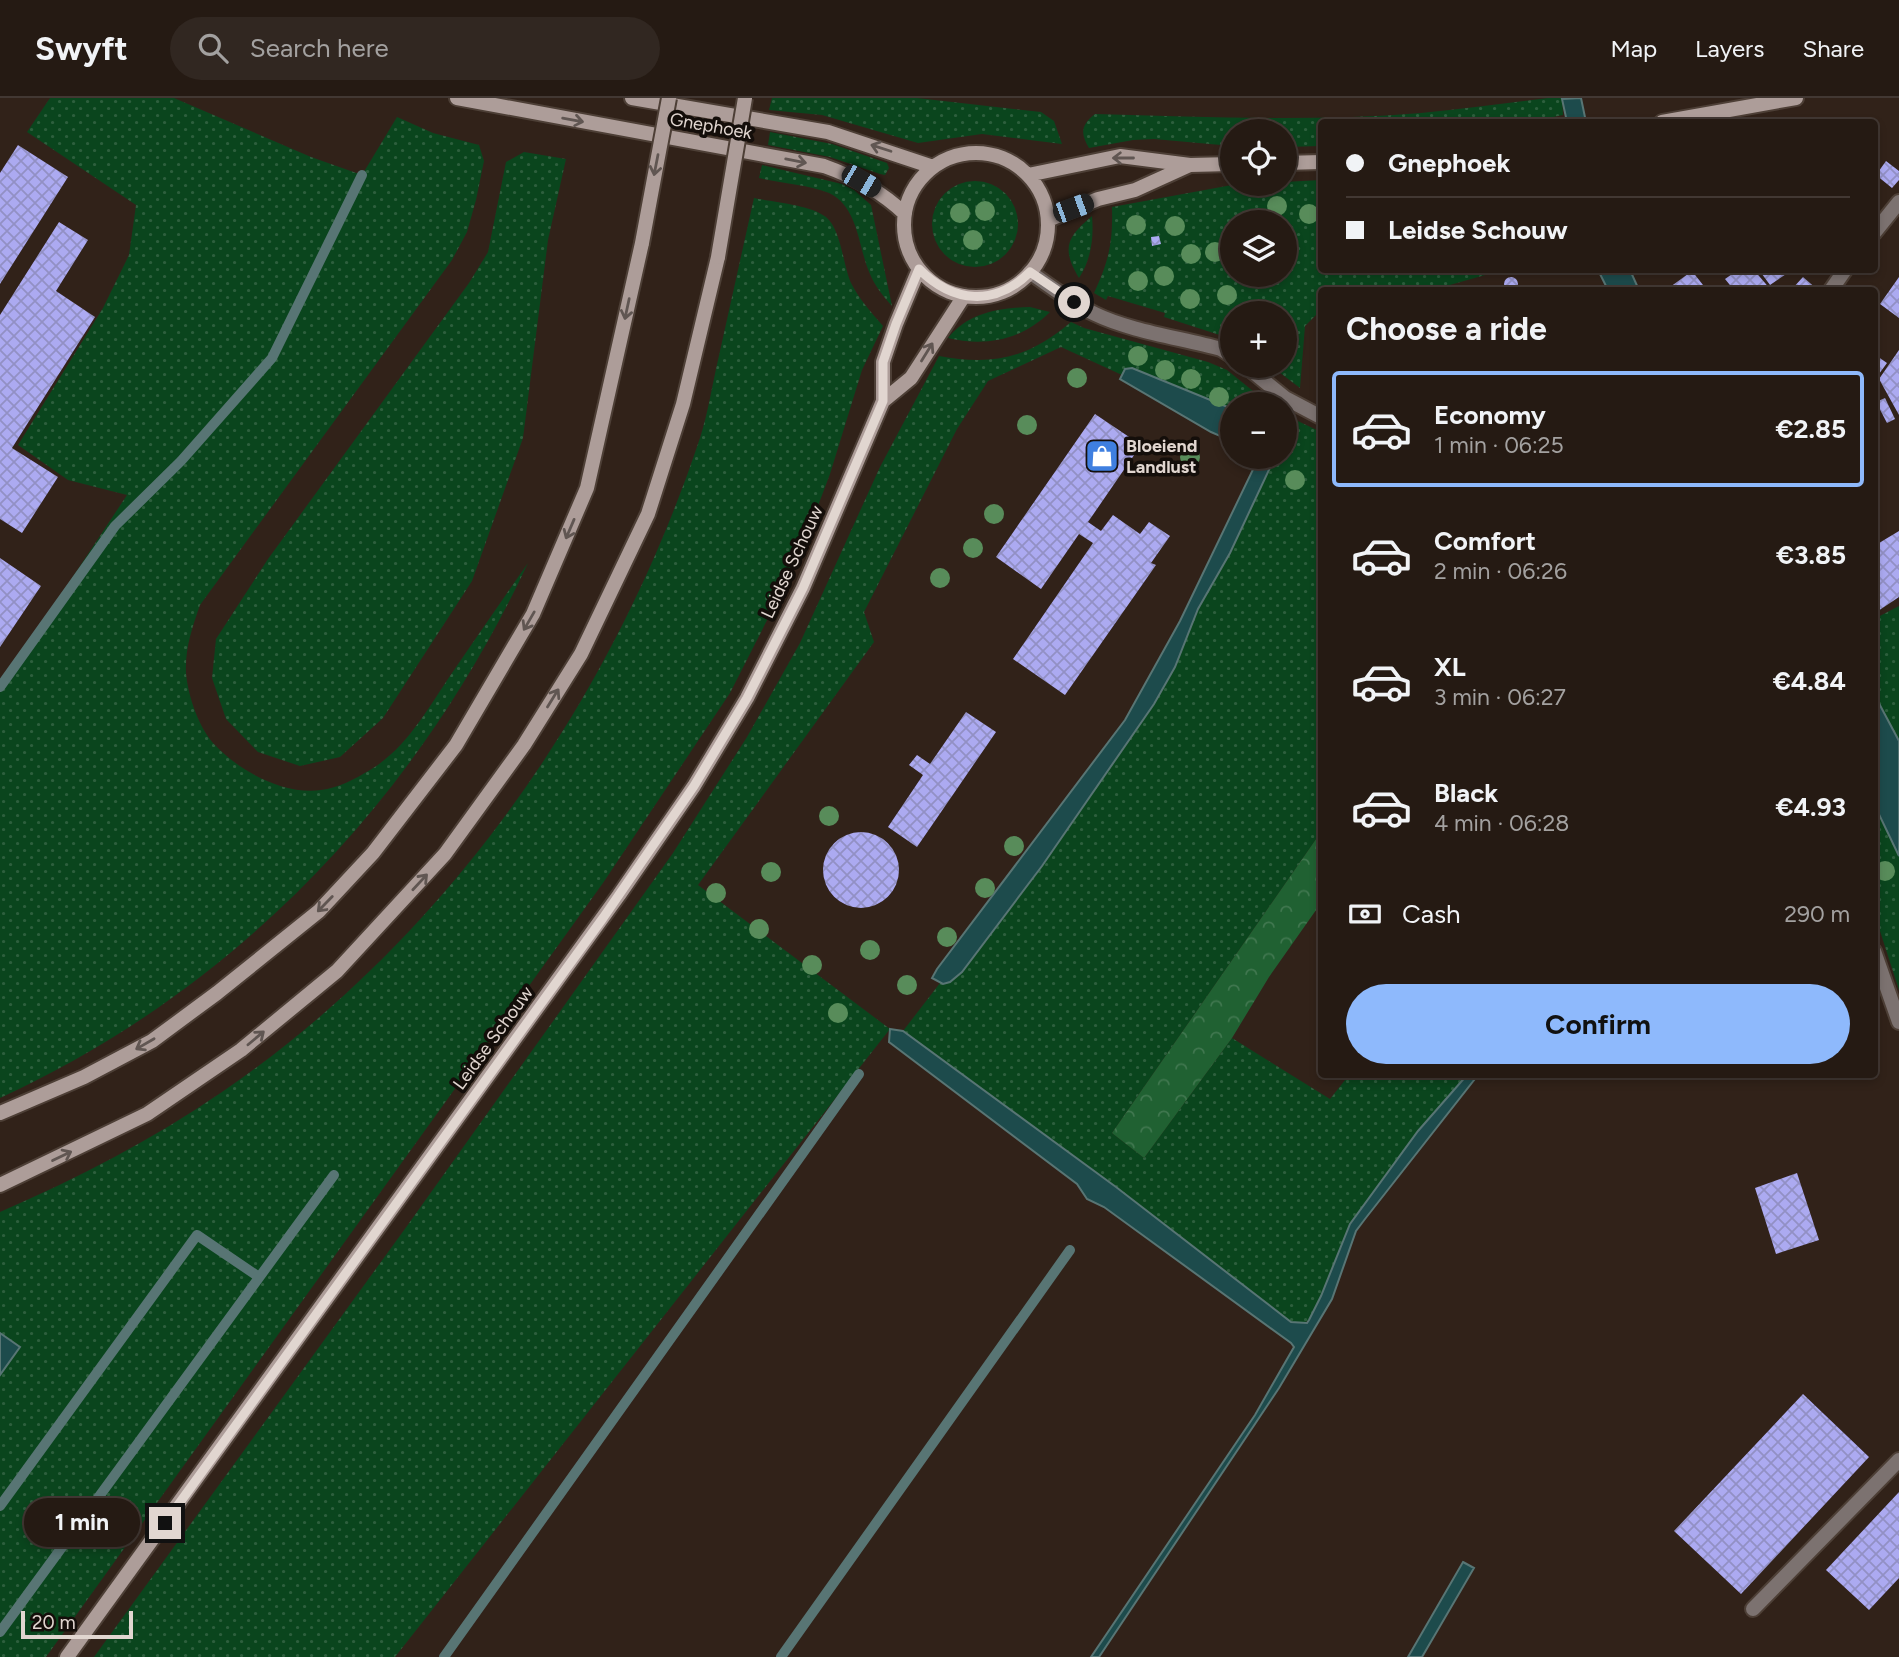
<!DOCTYPE html>
<meta charset="utf-8">
<style>
body{margin:0;font-family:Figtree,sans-serif;background:#312721;color:#f1f3f6;height:100vh;display:flex;flex-direction:column;font-size:26px;white-space:nowrap}
*{box-sizing:border-box;margin:0}
p{font-size:23px;color:#a3a1a0}
.icon{flex:none;width:38px;height:38px;fill:none;stroke:currentColor;stroke-width:2;stroke-linecap:round;stroke-linejoin:round}
.map{position:relative;flex:1;overflow:hidden}
.sheet{position:absolute;left:1318px;top:189px;width:560px;height:791px;display:flex;flex-direction:column;background:#251a13;border-radius:7px;box-shadow:0 4px 10px #0003,0 0 0 2px #423833}
.sheet>*{flex:none}
.banner{position:absolute;left:1318px;top:21px;width:560px;height:154px;border-radius:7px;box-shadow:0 4px 10px #0003,0 0 0 2px #423833;display:grid;align-content:center;height:154px;padding:0 28px;background:#251a13}
.fabs{position:absolute;left:1220px;top:21px;display:grid;gap:14px}
.fabs a{display:grid;place-items:center;width:77px;height:77px;border-radius:50%;background:#251a13;box-shadow:0 4px 10px #0003,0 0 0 2px #423833;font-size:35px}
.scale{position:absolute;left:21px;bottom:18px;width:112px;box-sizing:border-box;padding-left:7px;border:4px solid #e1d6d0;border-top:0;font-size:19px;line-height:24px;white-space:nowrap;color:#e1d6d0;-webkit-text-stroke:5px #140e0a;paint-order:stroke}
.end{position:absolute;width:32px;height:32px;margin:-16px;border:9px solid #e1d6d0;background:#111;box-shadow:0 0 0 4px #111}
.from{border-radius:50%}
.bubble{position:absolute;height:49px;border-radius:24px;background:#251a13;box-shadow:0 4px 10px #0003,0 0 0 2px #423833;font-size:23px;font-weight:700;line-height:49px;text-align:center}
.car{position:absolute;width:21px;height:42px;margin:-21px -10px;border-radius:9px;box-shadow:0 0 5px 2px #0007;background:linear-gradient(#222 24%,#8ab4d8 0 40%,#222 0 76%,#8ab4d8 0 86%,#222 0)}
.banner b{display:flex;align-items:center;gap:24px;height:66px;font-size:26px}
.banner b+b{border-top:2px solid #423833}
.banner i{width:18px;height:18px;background:#f1f3f6}
ul{padding:0;list-style:none}
li{display:flex;align-items:center;gap:21px;height:116px;margin:0 14px 10px;padding:0 14px;border:4px solid transparent;border-radius:7px}
li div{flex:1}
li b{display:block;font-size:26px}
li em{font-style:normal;font-weight:700}
li.selected{border-color:#8eb9fc}
li>.icon{width:63px;height:63px;stroke-width:1.5}
h2{padding:0 28px;font-size:32px;line-height:84px}
.pay{display:flex;align-items:center;gap:18px;height:77px;padding:0 28px;font-size:26px}
.pay p{margin-inline-start:auto}
.button{display:flex;gap:14px;margin-top:auto;padding:14px 28px}
.button a{flex:1;height:80px;border-radius:42px;background:#8eb9fc;color:#111;font-size:28px;font-weight:700;line-height:80px;text-align:center}
header{display:flex;align-items:center;gap:42px;box-sizing:border-box;height:98px;padding:0 35px;background:#251a13;border-bottom:2px solid #423833}
header strong{font-size:33px}
nav{display:flex;gap:38px;margin-inline-start:auto;font-size:24px}
.search{width:490px;height:63px;background:#312721;display:flex;align-items:center;gap:18px;box-sizing:border-box;padding:0 24px;border-radius:38px;color:#a3a1a0;font-size:26px}
.map>svg:first-child{display:block}
</style>
<header>
<strong>Swyft</strong>
<div class="search"><svg class="icon" aria-label="search" viewBox="0 0 24 24"><circle cx="10" cy="10" r="6"/><path d="M15 15l6 6"/></svg>Search here</div>
<nav><a>Map</a><a>Layers</a><a>Share</a></nav>
</header>
<div class="map">
<svg width="1899" height="1559" viewBox="0 0 1899 1559">
<defs>
<pattern id="grass-dots" width="8" height="8" patternUnits="userSpaceOnUse" patternTransform="scale(1.75)"><rect width="8" height="8" fill="#0a451d"/><path d="M2 2h.1M6 6h.1" fill="none" stroke="#2d5f3d" stroke-width="1.8" stroke-linecap="round"/></pattern>
<pattern id="forest-crowns" width="20" height="18" patternUnits="userSpaceOnUse" patternTransform="scale(1.75)"><rect width="20" height="18" fill="#206132"/><path d="M2 6a3 3 0 1 1 6 0M12 15a3 3 0 1 1 6 0" fill="none" stroke="#40774f"/></pattern>
<pattern id="building-cross-hatch" width="8" height="8" patternUnits="userSpaceOnUse" patternTransform="scale(1.75)"><rect width="8" height="8" fill="#acaaf1"/><path d="M0 0l8 8M0 8l8-8" fill="none" stroke="#9290c4"/></pattern>
</defs>
<rect width="100%" height="100%" fill="#312219"/>
<path fill="url(#grass-dots)" fill-rule="evenodd" d="M50,0h124l137,59 51,18 35,-58 36,16 46,12 5,16 -8,39 -9,32 -15,28 -252,345c-8,23 -15,43 -14,68 2,23 13,56 30,73 25,26 68,49 105,44 17,-2 34,-11 49,-20 37,-22 58,-62 82,-97 25,-36 50,-73 76,-110 -110,235 -291,426 -528,535v-411l127,-192 -59,-15 -50,-35 85,-137 26,-53 7,-50 -109,-73z
M772,0h145l124,14 13,9 8,23 -80,-10 -64,9 -96,-28 -53,-5z
M1548,0h14l1,17 -25,5v2h-217v24l-36,1 -1,-16h-52v15l-78,-7 -21,1 -44,8c-9,-15 -8,-23 6,-34 108,3 218,8 326,-1 42,-4 85,-10 127,-15z
M770,34l62,12 55,19 2,5 -4,7 -5,-1 -50,-17 -62,-12z
M524,54l42,7 -18,81 -25,198 -51,143 -89,137 -43,39 -40,9 -42,-14 -32,-33 -14,-41 4,-39 52,-80 201,-276 19,-31 18,-90z
M762,67l80,19 12,6 17,15 21,101c-9,-10 -17,-20 -22,-32 -12,-26 -11,-67 -41,-81 -19,-8 -50,-10 -70,-15z
M1321,82v90h182l-71,20h-111v20l-16,16 -5,62 -29,-22h13v-53h-52v26l-68,-22 1,-4 -57,-17 -2,4 -12,-7c15,-32 19,-51 18,-86l120,-22zM1232,124h52v53h-52z
M932 126a43 43 0 1 1 86 0a43 43 0 1 1-86 0Z
M754,100c19,4 57,7 72,19 15,12 17,48 25,66 8,16 20,29 32,43l-21,44 -32,104 -20,53 -23,54 -57,112 -127,190 -557,774h-46v-282l20,-28 -20,-14v-121c78,-34 152,-72 222,-120 227,-155 392,-395 478,-654 8,-25 12,-52 18,-78 12,-54 24,-108 36,-162z
M1092,118c2,22 -1,44 -13,62 -18,-30 -12,-41 13,-62z
M1030,209l20,5c-28,28 -65,35 -102,26 20,-25 50,-30 82,-31z
M1071,224l13,6 124,34 19,8 42,34h-37v17l-2,-13 -98,-40 -7,1 -3,6 -61,-28 -73,34 -31,48 -93,183 10,30 -176,243 192,144 -495,628h-301l313,-431 266,-373 74,-116 53,-94 80,-176 59,-111c54,10 90,2 132,-34z
M1285,317l36,17v400l-209,301 32,25 88,-120 98,61 19,-24h118l-49,57 -68,92 -29,72 -12,24 -7,4 -11,-2 -175,-135 -213,-156 37,-48 3,1 7,-2 12,-10 80,-106 112,-162 21,-37 23,-58 32,-56 45,-96h9z
M1899,508v135l-25,-47v-75z
M1874,706l25,52v134l-20,-62 -5,-28z"/>
<path fill="url(#forest-crowns)" d="M1321,734v71l-52,74 -37,61 -88,120 -32,-25z"/>
<path fill="#1d4b4c" stroke="#587574" stroke-width="2" d="M1581,0l5,24h-19l-5,-23z
M1598,172h32l9,20h-31z
M1132,270l98,40 1,8 -6,17 -5,3 -9,-4 -91,-53 5,-10z
M1259,359h16l-45,96 -32,56 -23,58 -21,37 -112,162 -80,106 -12,10 -7,2 -11,-6 5,-9 188,-249 55,-99z
M1874,596l25,47v115l-25,-52z
M890,931l13,2 213,156 175,135 16,1 2,-3 12,-24 29,-72 68,-93 49,-56h11l-113,144 -9,12 -24,68 -53,89 -180,269h-8l164,-242 39,-68 -3,-4 -187,-136 -17,-8 -10,-15 -188,-142z
M0,1235l20,14 -20,28z
M1463,1464l11,6 -52,89h-14z"/>
<g fill="none" stroke-linecap="round" stroke-linejoin="round">
<path stroke="#587574" stroke-width="10" d="M0,589l115,-161 66,-65 91,-103 90,-183
M0,1408l197,-271 62,42
M0,1534l334,-457
M444,1559l415,-583
M781,1559l289,-407"/>
</g>
<path fill="url(#building-cross-hatch)" d="M18,47l50,32 -68,107v-111z
M1886,63l13,10v9l-7,8 -16,-13z
M59,124l29,18 -32,51 39,26 -83,131 46,29 -36,56 -22,-14v-204z
M1159,138l2,8 -9,2 -1,-9z
M1738,172h16l17,20h-37l-9,-11z
M1759,172h33l-22,15z
M1692,173l15,19h-41z
M1504 186a7 7 0 1 1 14 0a7 7 0 1 1-14 0Z
M1803,179l15,13h-27z
M1899,179v41l-19,-14z
M1899,252v65l-20,-36z
M1874,256l13,9 -8,11 -5,-3z
M1885,300l10,21 -8,4 -11,-21z
M1095,316l46,31 -53,77 13,9 12,-16 27,19 9,-12 21,14 -19,27 5,2 -91,130 -52,-36 80,-116 -14,-9 -38,55 -45,-32z
M1899,433v66l-21,14 -4,-5v-60z
M0,460l41,28 -41,61z
M966,614l30,20 -79,115 -29,-20 35,-52 -14,-10 8,-10 13,9z
M823 772a38 38 0 1 1 76 0a38 38 0 1 1-76 0Z
M1797,1075l22,67 -43,14 -21,-66z
M1803,1296l66,63 -128,137 -67,-63z
M1899,1394v86l-30,32 -43,-40z"/>
<g fill="none" stroke-linecap="round" stroke-linejoin="round">
<defs>
<path id="lane" d="M1753,1511l146,-149"/>
<path id="street" d="M1874,135l25,-31
M1030,174c21,15 42,31 65,42 35,17 86,24 126,35l11,7
M1831,192l14,-20
M1246,268l39,32 36,19
M1874,853l25,71"/>
<path id="secondary" d="M457,0l367,68c31,11 57,25 81,48
M632,0l196,34 105,35
M1662,24l134,-24
M904 127a72 72 0 1 1 144 0a72 72 0 1 1-144 0Z
M1284,65l37,-1
M1028,77l92,-19 70,9 42,-1
M1048,122l50,-21 37,-9 55,-25
M883,303l28,-23 53,-82
M0,1015l84,-36 68,-36 65,-48 102,-82 54,-58 83,-108 77,-131 54,-126 55,-245
M0,1087l147,-71 94,-64 96,-79 108,-117 79,-109 57,-91 67,-140 35,-110 35,-147
M67,1559l552,-762 75,-109 53,-88 56,-110 80,-187v-39l13,-38 23,-55"/>
</defs>
<use href="#lane" stroke="#4d3f36" stroke-width="18"/>
<use href="#street" stroke="#4d3f36" stroke-width="18"/>
<use href="#secondary" stroke="#4d3f36" stroke-width="18"/>
<use href="#lane" stroke="#7c7270" stroke-width="14"/>
<use href="#street" stroke="#7c7270" stroke-width="14"/>
<use href="#secondary" stroke="#ad9d99" stroke-width="14"/>
<defs>
<path id="secondary-bridge" d="M642,145l27,-145
M718,159l27,-159"/>
</defs>
<use href="#secondary-bridge" stroke="#4d3f36" stroke-width="18" stroke-linecap="butt"/>
<use href="#secondary-bridge" stroke="#ad9d99" stroke-width="14"/>
</g>
<g fill="#588c5a">
<circle cx="1277" cy="108" r="10"/>
<circle cx="985" cy="113" r="10"/>
<circle cx="960" cy="115" r="10"/>
<circle cx="1309" cy="116" r="10"/>
<circle cx="1136" cy="127" r="10"/>
<circle cx="1175" cy="128" r="10"/>
<circle cx="973" cy="142" r="10"/>
<circle cx="1215" cy="154" r="10"/>
<circle cx="1191" cy="156" r="10"/>
<circle cx="1164" cy="178" r="10"/>
<circle cx="1138" cy="183" r="10"/>
<circle cx="1227" cy="197" r="10"/>
<circle cx="1190" cy="201" r="10"/>
<circle cx="1138" cy="258" r="10"/>
<circle cx="1165" cy="272" r="10"/>
<circle cx="1077" cy="280" r="10"/>
<circle cx="1191" cy="281" r="10"/>
<circle cx="1219" cy="299" r="10"/>
<circle cx="1027" cy="327" r="10"/>
<circle cx="1190" cy="359" r="10"/>
<circle cx="1295" cy="382" r="10"/>
<circle cx="994" cy="416" r="10"/>
<circle cx="973" cy="450" r="10"/>
<circle cx="940" cy="480" r="10"/>
<circle cx="829" cy="718" r="10"/>
<circle cx="1014" cy="748" r="10"/>
<circle cx="1885" cy="773" r="10"/>
<circle cx="771" cy="774" r="10"/>
<circle cx="985" cy="790" r="10"/>
<circle cx="716" cy="795" r="10"/>
<circle cx="759" cy="831" r="10"/>
<circle cx="947" cy="839" r="10"/>
<circle cx="870" cy="852" r="10"/>
<circle cx="812" cy="867" r="10"/>
<circle cx="907" cy="887" r="10"/>
<circle cx="838" cy="915" r="10"/>
</g>
<defs><path id="oneway-shaft" d="M-6 0H5M1.5-3L5.5 0L1.5 3" fill="none" stroke-width="1.6" stroke-linecap="round" stroke-linejoin="round" transform="scale(1.75)"/></defs>
<g stroke="#605652">
<use href="#oneway-shaft" transform="translate(573 22) rotate(10)"/>
<use href="#oneway-shaft" transform="translate(881 50) rotate(-162)"/>
<use href="#oneway-shaft" transform="translate(1123 60) rotate(-180)"/>
<use href="#oneway-shaft" transform="translate(796 63) rotate(11)"/>
<use href="#oneway-shaft" transform="translate(656 67) rotate(101)"/>
<use href="#oneway-shaft" transform="translate(627 211) rotate(102)"/>
<use href="#oneway-shaft" transform="translate(927 254) rotate(-58)"/>
<use href="#oneway-shaft" transform="translate(570 431) rotate(113)"/>
<use href="#oneway-shaft" transform="translate(529 523) rotate(120)"/>
<use href="#oneway-shaft" transform="translate(553 600) rotate(-58)"/>
<use href="#oneway-shaft" transform="translate(420 784) rotate(-47)"/>
<use href="#oneway-shaft" transform="translate(325 806) rotate(134)"/>
<use href="#oneway-shaft" transform="translate(256 940) rotate(-40)"/>
<use href="#oneway-shaft" transform="translate(145 946) rotate(150)"/>
<use href="#oneway-shaft" transform="translate(62 1058) rotate(-26)"/>
</g>
<g fill="none" stroke-linecap="round" stroke-linejoin="round">
<path stroke="#e1d6d0" stroke-width="9" d="M165,1425l438,-605 91,-132 53,-88 56,-110 80,-187v-39l13,-38 23,-55c34,34 76,38 111,3l44,30"/>
</g>
<defs>
<symbol id="shop-square" viewBox="-11 -11 22 22"><rect x="-9" y="-9" width="18" height="18" rx="4" fill="#3f7fe0" stroke="#140e0a"/><path d="M-5-2.5h2.3a2.7 3.5 0 0 1 5.4 0H5L5.5 6h-11ZM-1.5-2.5h3a1.5 2.3 0 0 0-3 0Z" fill="#fff"/></symbol>
</defs>
<g fill-rule="evenodd">
<use href="#shop-square" x="1083" y="339" width="38" height="38"/>
</g>
<g text-anchor="middle" stroke-width="7" stroke-linejoin="round" paint-order="stroke">
<g font-size="18" fill="#e1d6d0" stroke="#140e0a">
<text transform="translate(711 28) rotate(10)" y="6">Gnephoek</text>
<text transform="translate(792 464) rotate(-65)" y="6">Leidse Schouw</text>
<text transform="translate(493 940) rotate(-54)" y="6">Leidse Schouw</text>
</g>
<g font-size="18" font-weight="bold" fill="#e1d6d0" stroke="#140e0a" text-anchor="start">
<text x="1126" y="354">Bloeiend<tspan x="1126" dy="21">Landlust</tspan></text>
</g>
</g>
</svg>
<div class="fabs">
<a><svg class="icon" aria-label="locate" viewBox="0 0 24 24"><circle cx="12" cy="12" r="6"/><path d="M12 2v4M12 18v4M2 12h4M18 12h4"/></svg></a>
<a><svg class="icon" aria-label="layers" viewBox="0 0 24 24"><path d="M12 4l9 5-9 5-9-5zM3 14l9 5 9-5"/></svg></a>
<a>+</a>
<a>−</a>
</div>
<div class="scale">20 m</div>
<i class="end from" style="left:1074px;top:204px"></i>
<i class="end" style="left:165px;top:1425px"></i>
<div class="bubble" style="left:24px;top:1400px;width:116px">1 min</div>
<i class="car" style="left:861px;top:83px;rotate:120deg"></i>
<i class="car" style="left:1073px;top:110px;rotate:70deg"></i>
<div class="banner">
<b><i class="from"></i>Gnephoek</b>
<b><i></i>Leidse Schouw</b>
</div>
<section class="sheet">
<h2>Choose a ride</h2>
<ul>
<li class="selected"><svg class="icon" aria-label="car" viewBox="0 0 24 24"><path d="M5 17H2v-5l4-1 3-4h7l3 4 3 1v5h-3M9 17h6M6 11h13"/><circle cx="7" cy="17" r="2"/><circle cx="17" cy="17" r="2"/></svg><div><b>Economy</b><p>1 min · 06:25</p></div><em>€2.85</em></li>
<li><svg class="icon" aria-label="car" viewBox="0 0 24 24"><path d="M5 17H2v-5l4-1 3-4h7l3 4 3 1v5h-3M9 17h6M6 11h13"/><circle cx="7" cy="17" r="2"/><circle cx="17" cy="17" r="2"/></svg><div><b>Comfort</b><p>2 min · 06:26</p></div><em>€3.85</em></li>
<li><svg class="icon" aria-label="car" viewBox="0 0 24 24"><path d="M5 17H2v-5l4-1 3-4h7l3 4 3 1v5h-3M9 17h6M6 11h13"/><circle cx="7" cy="17" r="2"/><circle cx="17" cy="17" r="2"/></svg><div><b>XL</b><p>3 min · 06:27</p></div><em>€4.84</em></li>
<li><svg class="icon" aria-label="car" viewBox="0 0 24 24"><path d="M5 17H2v-5l4-1 3-4h7l3 4 3 1v5h-3M9 17h6M6 11h13"/><circle cx="7" cy="17" r="2"/><circle cx="17" cy="17" r="2"/></svg><div><b>Black</b><p>4 min · 06:28</p></div><em>€4.93</em></li>
</ul>
<div class="pay"><svg class="icon" aria-label="cash" viewBox="0 0 24 24"><path d="M3 7h18v10H3z"/><circle cx="12" cy="12" r="2"/></svg>Cash<p>290 m</p></div>
<div class="button"><a>Confirm</a></div>
</section>
</div>
